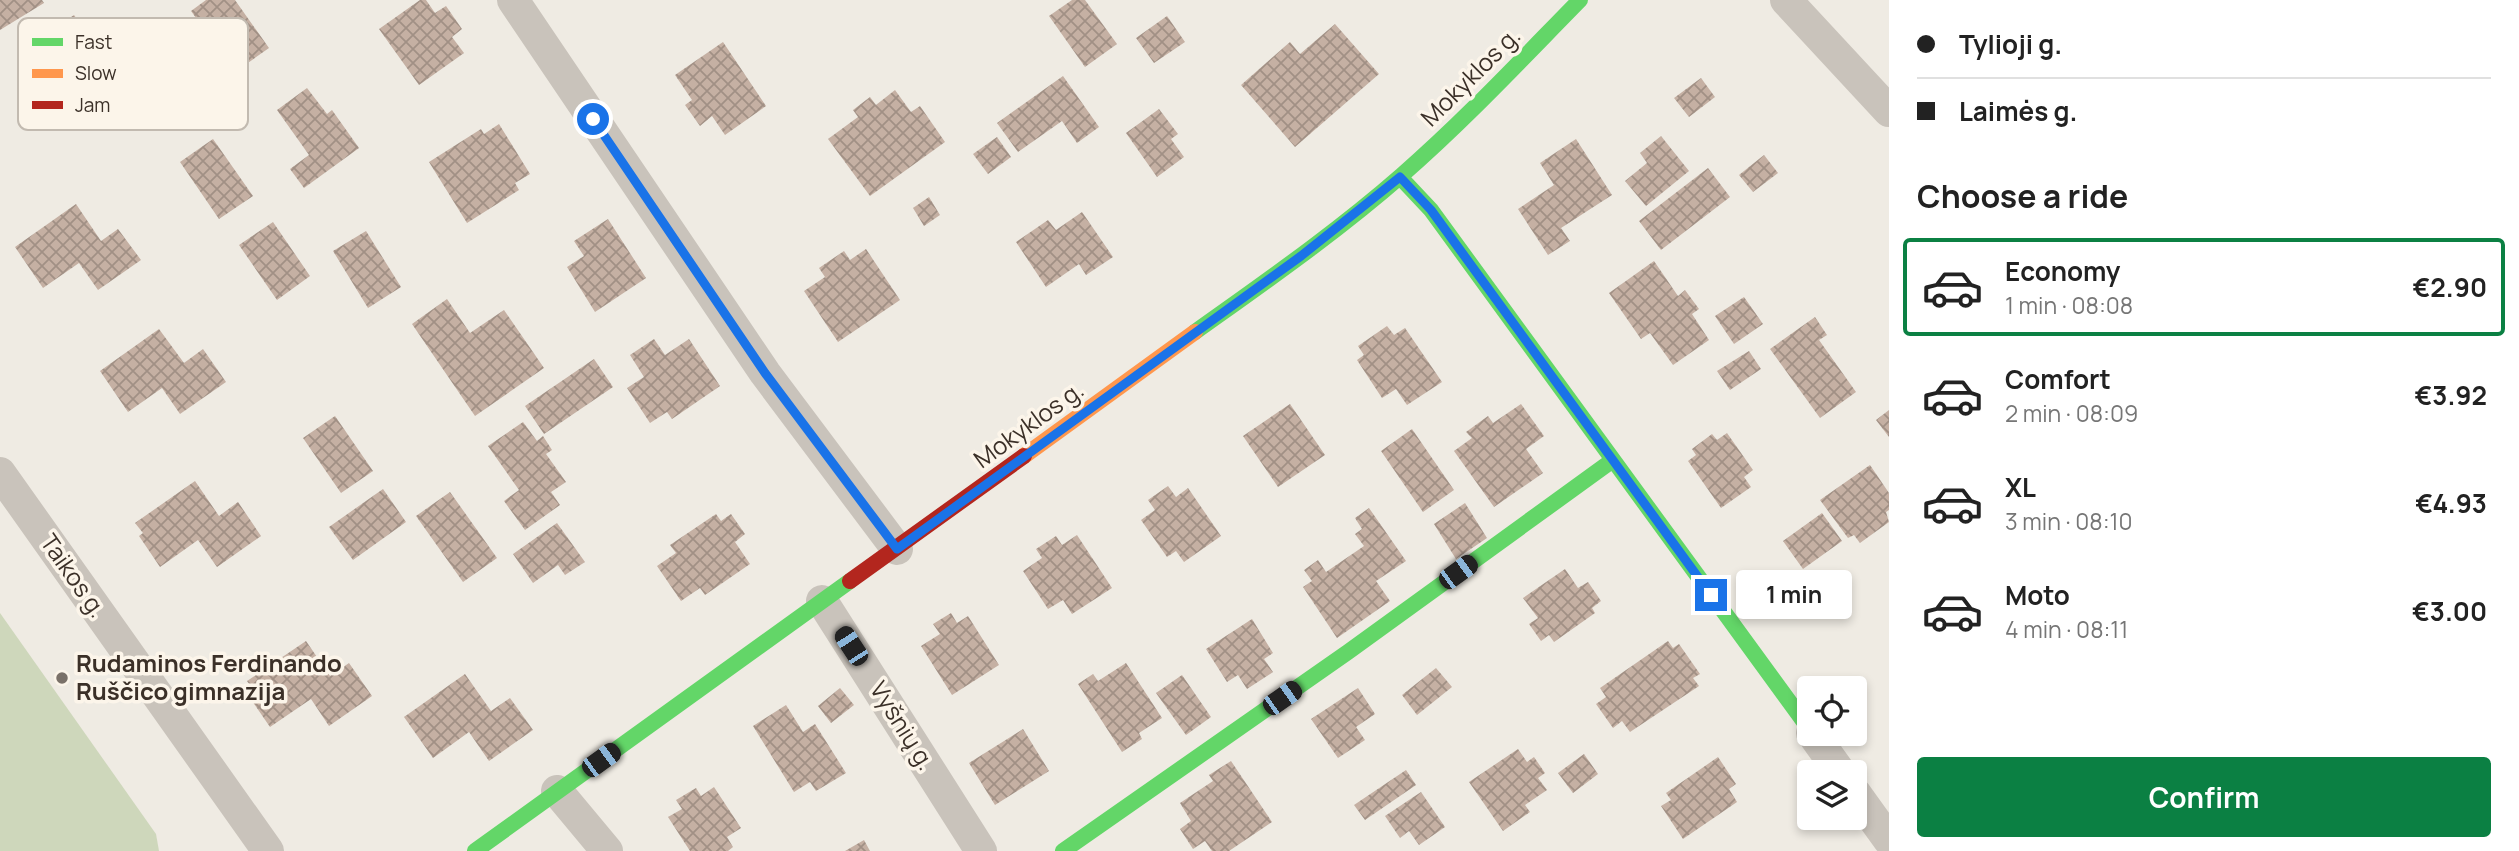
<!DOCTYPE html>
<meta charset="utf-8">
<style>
body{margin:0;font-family:Manrope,sans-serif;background:#f6f6f6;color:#222;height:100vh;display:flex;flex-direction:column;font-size:26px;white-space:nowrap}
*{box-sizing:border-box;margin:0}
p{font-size:23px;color:#767676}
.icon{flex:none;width:38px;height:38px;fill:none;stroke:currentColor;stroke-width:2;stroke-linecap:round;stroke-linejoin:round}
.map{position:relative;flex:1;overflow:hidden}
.side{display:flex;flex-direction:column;background:#fff;width:630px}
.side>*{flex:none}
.hud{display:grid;align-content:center;height:154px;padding:0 28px;background:#fff}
.buttons{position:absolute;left:1797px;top:676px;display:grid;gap:14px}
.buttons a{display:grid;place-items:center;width:70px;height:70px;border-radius:7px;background:#fff;box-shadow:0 4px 10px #0003;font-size:35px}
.end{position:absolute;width:32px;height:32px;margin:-16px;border:9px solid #1a73e8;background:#fff;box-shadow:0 0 0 4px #fff}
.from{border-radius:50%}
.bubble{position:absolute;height:49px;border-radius:7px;background:#fff;box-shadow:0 4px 10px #0003;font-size:23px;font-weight:700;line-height:49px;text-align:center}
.car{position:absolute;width:21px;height:42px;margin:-21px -10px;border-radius:9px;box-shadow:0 0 5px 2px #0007;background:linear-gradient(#222 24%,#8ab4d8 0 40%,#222 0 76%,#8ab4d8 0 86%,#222 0)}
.hud b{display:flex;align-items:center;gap:24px;height:66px;font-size:26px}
.hud b+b{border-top:2px solid #e0e0e0}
.hud i{width:18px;height:18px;background:#222}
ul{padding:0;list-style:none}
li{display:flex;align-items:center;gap:21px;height:98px;margin:0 14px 10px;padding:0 14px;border:4px solid transparent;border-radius:7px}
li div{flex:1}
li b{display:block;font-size:26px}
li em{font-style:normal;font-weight:700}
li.selected{border-color:#0b8043}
li>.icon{width:63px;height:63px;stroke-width:1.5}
h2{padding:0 28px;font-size:32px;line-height:84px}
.primary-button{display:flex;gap:14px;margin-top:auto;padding:14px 28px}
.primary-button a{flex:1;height:80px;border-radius:7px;background:#0b8043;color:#fff;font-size:28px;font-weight:700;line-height:80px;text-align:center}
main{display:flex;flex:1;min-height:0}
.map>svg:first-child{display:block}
</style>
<main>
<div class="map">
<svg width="1889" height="851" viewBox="0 0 1889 851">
<defs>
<pattern id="building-cross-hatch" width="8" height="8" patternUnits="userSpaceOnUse" patternTransform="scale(1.75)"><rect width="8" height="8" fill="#c5b0a3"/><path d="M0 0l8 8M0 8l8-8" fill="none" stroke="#a19085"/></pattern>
</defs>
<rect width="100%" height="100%" fill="#efebe3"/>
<path fill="#ced7bb" d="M0,613l156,221 3,17h-159z"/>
<path fill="url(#building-cross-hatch)" d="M0,0h42l2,3 -44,27z
M206,0h29l34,48 -34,24 -44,-61z
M420,0h6l9,13 11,-7 16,23 -10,8 12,16 -45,32 -40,-56z
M1072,0h13l32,44 -32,23 -36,-51z
M74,15l38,55 -45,32 -39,-55z
M1167,16l18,26 -31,21 -18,-25z
M1335,24l44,50 -84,73 -54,-62 49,-43 10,12z
M723,42l43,64 -41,29 -13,-19 -12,10 -15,-21 7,-5 -17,-25z
M1063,76l36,51 -22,16 -15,-22 -44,31 -21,-29z
M1701,78l14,19 -26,20 -15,-19z
M307,88l20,26 5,-4 27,38 -55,40 -14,-19 19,-14 -32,-45z
M895,90l16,22 9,-6 25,36 -75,54 -42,-57 30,-22 -5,-7 17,-13 6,8z
M1159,109l19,25 -7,5 13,18 -27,20 -31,-44z
M499,124l31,50 -15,9 4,7 -52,33 -38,-61 52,-33 3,5z
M1661,136l28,35 -43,35 -21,-25 22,-18 -7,-10z
M997,137l14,20 -23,17 -15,-20z
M213,139l40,57 -34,23 -39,-57z
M1576,139l36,56 -51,33 9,13 -22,14 -30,-46 36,-24 -14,-22z
M1764,155l14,18 -25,19 -14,-17z
M1708,168l22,29 -69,53 -22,-29z
M929,197l11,18 -16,11 -11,-18z
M76,204l25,37 17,-12 23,31 -43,30 -19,-27 -36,25 -28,-41z
M1082,212l31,45 -27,18 -7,-11 -33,23 -30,-45 32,-22 8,10z
M608,219l38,59 -51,34 -28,-45 17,-11 -10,-15z
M273,222l37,54 -33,24 -38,-55z
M366,231l35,56 -33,21 -35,-57z
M866,249l34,51 -62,42 -34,-51 21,-14 -6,-9 25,-17 6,9z
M1654,261l24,35 7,-6 14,19 -7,5 17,26 -36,25 -23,-32 -9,6 -32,-46z
M1744,297l19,27 -29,20 -19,-28z
M447,299l23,34 34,-23 40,58 -69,48 -63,-92z
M1815,317l12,18 -8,5 37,52 -36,26 -50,-69z
M1387,326l7,9 11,-7 37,54 -35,23 -11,-16 -14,9 -25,-38 7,-5 -6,-9z
M159,329l25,34 19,-14 23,33 -46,32 -18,-26 -34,24 -28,-41z
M654,339l11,16 24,-16 31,47 -48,33 -5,-7 -17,11 -23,-35 17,-11 -14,-22z
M1749,351l12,18 -31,21 -13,-19z
M594,359l19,28 -69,47 -19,-28z
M1290,404l35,51 -47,32 -35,-51z
M1521,404l23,32 -18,13 17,24 -49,34 -40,-56 18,-13 -6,-6 22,-16 5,7z
M1889,410v27l-13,-17z
M335,416l38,55 -32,22 -38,-55z
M523,422l14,19 6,-5 9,14 -6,4 20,28 -15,10 9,13 -35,25 -21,-29 15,-11 -31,-44z
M1412,429l42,61 -31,22 -42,-61z
M1727,433l26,37 -9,7 7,10 -30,21 -33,-47 8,-6 -4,-6 20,-15 5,6z
M1870,465l19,28v17l-3,2 3,10 -29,21 -6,-8 -6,3 -28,-38z
M195,481l24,35 19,-14 23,34 -44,31 -19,-27 -38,27 -21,-31 4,-3 -8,-10z
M1168,486l8,11 12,-9 33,48 -37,26 -8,-11 -9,6 -26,-37 14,-10 -7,-10z
M383,489l23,33 -53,38 -24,-33z
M450,492l47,66 -34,24 -47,-66z
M1465,503l22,35 -31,21 -22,-35z
M1369,508l37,53 -30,20 14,20 -53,37 -34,-51 9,-6 -8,-11 14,-10 8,12 38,-26 -9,-12 7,-5 -7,-11z
M1822,513l20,28 -39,28 -20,-28z
M716,514l5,7 10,-7 14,20 -10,8 15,22 -45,31 -5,-7 -19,13 -24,-35 19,-13 -6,-8z
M557,523l28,39 -20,13 -7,-10 -25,18 -20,-29z
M1077,535l35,53 -40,26 -9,-14 -15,9 -25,-38 19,-13 -6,-9 20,-13 6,9z
M1565,569l13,19 10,-6 13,19 -9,7 3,5 -41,29 -5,-7 -8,6 -12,-17 9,-6 -15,-20z
M951,613l6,10 11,-7 31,49 -47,30 -31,-49 19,-12 -7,-10z
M1252,619l21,34 -9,6 9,13 -26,17 -9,-14 -11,7 -21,-33z
M306,641l24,35 19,-13 23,33 -43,30 -18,-27 -41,28 -20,-29 6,-4 -9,-13z
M1668,641l5,7 6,-4 21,30 -7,4 6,8 -69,46 -8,-11 -9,7 -17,-24 10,-7 -6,-9z
M1126,663l36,55 -23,15 3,6 -20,13 -44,-68 15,-10 5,7z
M1436,668l16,19 -35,28 -15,-20z
M465,674l26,37 19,-13 23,32 -44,31 -20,-29 -36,26 -29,-41z
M1182,675l29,42 -25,18 -30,-42z
M840,688l14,17 -23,18 -13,-17z
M1358,688l17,26 -19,13 9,13 -27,18 -27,-39z
M786,705l17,27 12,-8 31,49 -30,18 -6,-9 -16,10 -41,-66z
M1023,729l26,42 -54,34 -26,-42z
M1518,749l9,13 7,-5 11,16 -7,5 9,12 -22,15 5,7 -27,19 -34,-49z
M1584,754l14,20 -25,19 -15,-20z
M1718,757l18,27 -7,5 8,13 -54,37 -22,-33 10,-6 -5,-7z
M1231,761l41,61 -43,29h-17l-7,-10 -12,8 -13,-20 11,-8 -11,-18 33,-22 -4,-6z
M1406,770l10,15 -51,35 -11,-15z
M714,787l27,41 -14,9 6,10 -5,4h-38l-22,-34 14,-8 -6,-9 20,-12 5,8z
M1421,792l24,35 -26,18 -10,-14 -9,7 -15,-22z
M864,840l6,11h-25z"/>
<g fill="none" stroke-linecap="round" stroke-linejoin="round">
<path stroke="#c9c3bb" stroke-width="32" d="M513,0l252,373 132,176
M1786,0l103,111
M0,473l268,378
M822,601l159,250
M1812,733l28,39
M557,791l50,60
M1855,793l34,47"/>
<path stroke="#63d668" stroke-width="16" d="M1400,177l31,33 379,520
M1195,332c70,-50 142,-100 207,-157 63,-55 120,-116 178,-175
M475,851l375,-270
M1063,851l285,-199 265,-192"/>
<path stroke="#ff974d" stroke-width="16" d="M1024,456l171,-124"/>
<path stroke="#b3261e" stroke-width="16" d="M850,581l174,-125"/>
</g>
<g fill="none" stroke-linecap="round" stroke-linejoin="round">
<path stroke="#1a73e8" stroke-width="9" d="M593,119l172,254 132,176 404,-293 99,-79 31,33 280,385"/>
</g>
<circle fill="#7a7169" stroke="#fcf5ea" stroke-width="2.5" cx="62" cy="678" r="7"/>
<g text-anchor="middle" stroke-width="7" stroke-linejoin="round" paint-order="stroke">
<g font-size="24" fill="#3b3028" stroke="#fcf5ea">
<text transform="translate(1471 77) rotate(-45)" y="8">Mokyklos g.</text>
<text transform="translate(1029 425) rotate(-36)" y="8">Mokyklos g.</text>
<text transform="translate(73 576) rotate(55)" y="8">Taikos g.</text>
<text transform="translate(902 726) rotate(58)" y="8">Vyšnių g.</text>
</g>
<g font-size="24" font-weight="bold" fill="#3b3028" stroke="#fcf5ea" text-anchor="start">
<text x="76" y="672">Rudaminos Ferdinando<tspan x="76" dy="28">Ruščico gimnazija</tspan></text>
</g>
</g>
<rect x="18" y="18" width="230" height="112" rx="10" fill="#fcf5ea" stroke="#c2bab0" stroke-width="2"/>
<rect x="32" y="38" width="31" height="8" fill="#63d668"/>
<rect x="32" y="69" width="31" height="9" fill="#ff974d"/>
<rect x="32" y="101" width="31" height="8" fill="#b3261e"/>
<g font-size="19" fill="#3b3028">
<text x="75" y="49">Fast</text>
<text x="75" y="80">Slow</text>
<text x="75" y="112">Jam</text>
</g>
</svg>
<div class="buttons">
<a><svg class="icon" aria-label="locate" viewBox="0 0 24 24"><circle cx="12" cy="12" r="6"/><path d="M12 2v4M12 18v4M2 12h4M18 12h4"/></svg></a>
<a><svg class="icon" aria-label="layers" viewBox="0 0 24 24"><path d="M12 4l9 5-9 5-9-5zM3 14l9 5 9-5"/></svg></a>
</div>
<i class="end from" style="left:593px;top:119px"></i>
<i class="end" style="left:1711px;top:595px"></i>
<div class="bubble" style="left:1736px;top:570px;width:116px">1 min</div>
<i class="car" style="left:1458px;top:572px;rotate:54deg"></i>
<i class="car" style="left:851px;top:646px;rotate:327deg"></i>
<i class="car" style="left:1282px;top:698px;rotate:55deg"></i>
<i class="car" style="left:601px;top:760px;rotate:54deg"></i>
</div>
<section class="side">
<div class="hud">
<b><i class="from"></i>Tylioji g.</b>
<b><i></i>Laimės g.</b>
</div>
<h2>Choose a ride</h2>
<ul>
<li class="selected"><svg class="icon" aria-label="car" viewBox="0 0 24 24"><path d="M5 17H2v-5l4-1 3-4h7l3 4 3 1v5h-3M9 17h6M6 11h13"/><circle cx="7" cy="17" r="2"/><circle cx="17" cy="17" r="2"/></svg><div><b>Economy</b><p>1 min · 08:08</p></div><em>€2.90</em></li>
<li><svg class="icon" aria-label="car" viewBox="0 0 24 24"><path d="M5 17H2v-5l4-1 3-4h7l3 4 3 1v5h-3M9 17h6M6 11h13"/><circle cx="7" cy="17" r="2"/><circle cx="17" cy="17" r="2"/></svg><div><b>Comfort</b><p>2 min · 08:09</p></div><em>€3.92</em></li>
<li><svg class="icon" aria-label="car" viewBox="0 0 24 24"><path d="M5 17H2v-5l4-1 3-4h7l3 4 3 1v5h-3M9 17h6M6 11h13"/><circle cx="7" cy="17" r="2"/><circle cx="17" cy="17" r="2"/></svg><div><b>XL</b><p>3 min · 08:10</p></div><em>€4.93</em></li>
<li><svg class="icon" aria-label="car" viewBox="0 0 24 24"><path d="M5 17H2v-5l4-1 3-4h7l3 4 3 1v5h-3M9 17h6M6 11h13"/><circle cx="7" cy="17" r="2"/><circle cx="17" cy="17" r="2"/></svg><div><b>Moto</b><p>4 min · 08:11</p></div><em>€3.00</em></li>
</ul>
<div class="primary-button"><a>Confirm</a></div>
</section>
</main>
